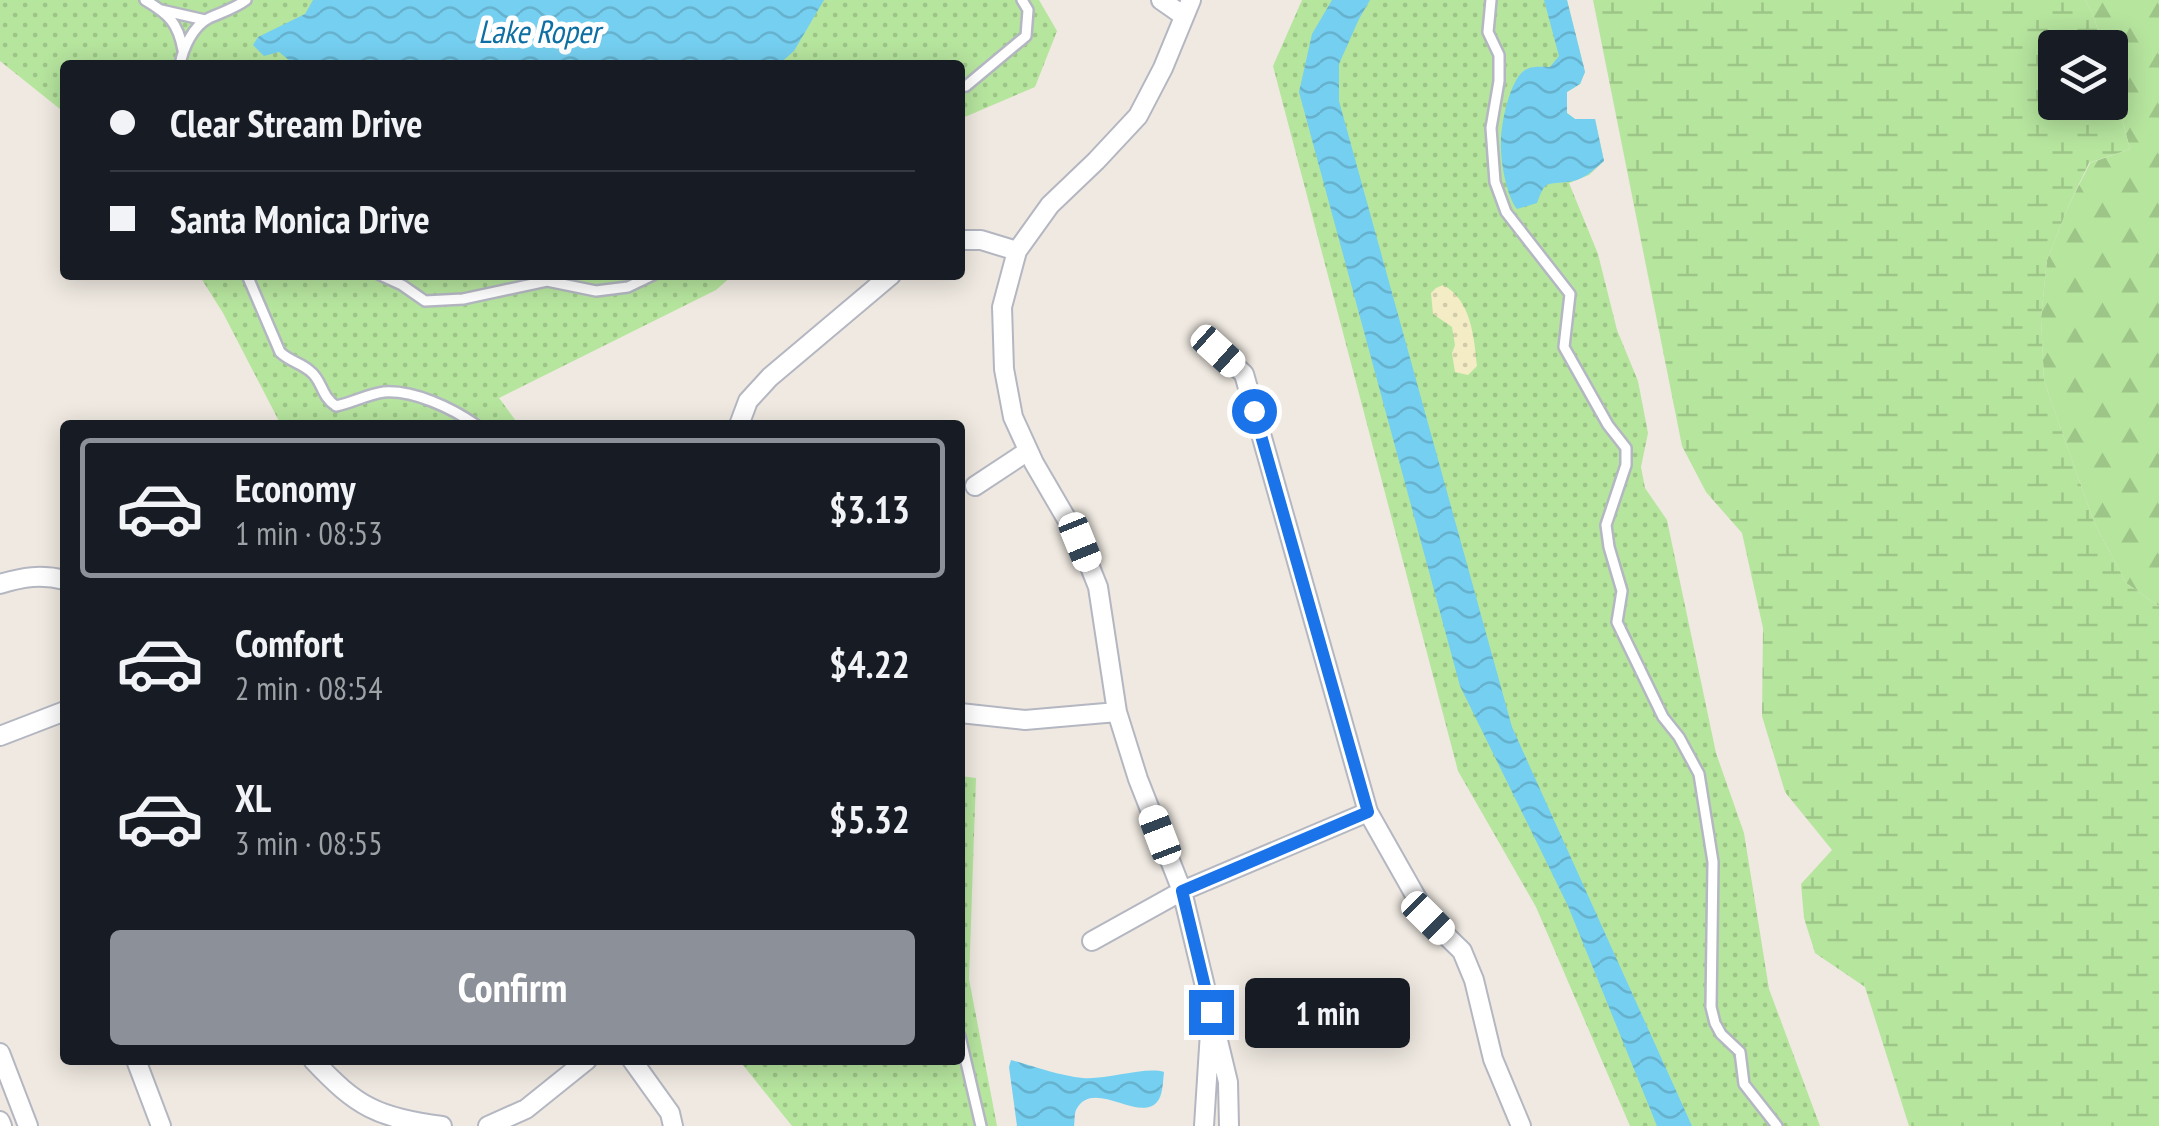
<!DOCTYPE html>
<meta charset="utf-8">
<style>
body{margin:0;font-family:"PT Sans Narrow",sans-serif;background:#242831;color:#f1f3f6;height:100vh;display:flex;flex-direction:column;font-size:38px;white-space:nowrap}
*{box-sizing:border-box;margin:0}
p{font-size:32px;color:#9ea1a6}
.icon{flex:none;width:55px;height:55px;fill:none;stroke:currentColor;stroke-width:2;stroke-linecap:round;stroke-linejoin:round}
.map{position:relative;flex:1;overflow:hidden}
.details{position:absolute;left:60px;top:420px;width:905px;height:645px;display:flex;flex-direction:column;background:#171b24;border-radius:10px;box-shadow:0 5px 25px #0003}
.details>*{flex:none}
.guide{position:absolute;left:60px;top:60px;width:905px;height:220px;border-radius:10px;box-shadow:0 5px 25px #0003;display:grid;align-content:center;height:220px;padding:0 50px;background:#171b24}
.tools{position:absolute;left:2038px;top:30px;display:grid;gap:20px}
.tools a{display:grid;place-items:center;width:90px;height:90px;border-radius:10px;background:#171b24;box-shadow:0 5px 25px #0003;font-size:50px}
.end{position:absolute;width:45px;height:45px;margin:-22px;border:12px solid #1a73e8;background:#fff;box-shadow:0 0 0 5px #fff}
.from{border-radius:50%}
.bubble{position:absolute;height:70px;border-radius:10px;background:#171b24;box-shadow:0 5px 25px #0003;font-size:32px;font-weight:600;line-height:70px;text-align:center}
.car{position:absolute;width:30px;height:60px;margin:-30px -15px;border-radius:12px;box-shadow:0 0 8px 2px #0007;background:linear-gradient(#fff 24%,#345 0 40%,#fff 0 76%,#345 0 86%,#fff 0)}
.guide b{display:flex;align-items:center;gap:35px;height:95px;font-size:38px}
.guide b+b{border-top:2px solid #363941}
.guide i{width:25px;height:25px;background:#f1f3f6}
ul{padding:18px 0 0;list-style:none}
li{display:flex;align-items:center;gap:30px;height:140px;margin:0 20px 15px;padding:0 30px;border:5px solid transparent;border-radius:10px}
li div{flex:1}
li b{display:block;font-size:38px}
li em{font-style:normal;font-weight:600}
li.selected{border-color:#8c9099}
li>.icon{width:90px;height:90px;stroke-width:1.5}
.action{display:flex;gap:20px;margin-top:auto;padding:20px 50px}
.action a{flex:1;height:115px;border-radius:10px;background:#8c9099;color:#fff;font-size:40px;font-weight:600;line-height:115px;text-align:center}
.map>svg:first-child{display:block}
</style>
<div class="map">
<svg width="2159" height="1126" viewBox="0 0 2159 1126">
<defs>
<pattern id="grass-dots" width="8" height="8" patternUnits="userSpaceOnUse" patternTransform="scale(2.5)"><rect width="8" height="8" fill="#b6e59e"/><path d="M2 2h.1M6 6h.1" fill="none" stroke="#9dc588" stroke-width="1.8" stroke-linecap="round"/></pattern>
<pattern id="forest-firs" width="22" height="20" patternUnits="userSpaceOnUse" patternTransform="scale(2.5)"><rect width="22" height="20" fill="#b6e59e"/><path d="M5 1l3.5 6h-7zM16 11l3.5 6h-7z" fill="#9dc588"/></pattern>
<pattern id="wetland-marsh" width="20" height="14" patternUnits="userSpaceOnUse" patternTransform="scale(2.5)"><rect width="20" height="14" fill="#b6e59e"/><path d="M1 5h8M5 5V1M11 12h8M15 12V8" fill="none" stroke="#9dc588"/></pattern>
<pattern id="sand-dots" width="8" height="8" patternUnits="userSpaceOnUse" patternTransform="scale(2.5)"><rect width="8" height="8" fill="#f3ecc5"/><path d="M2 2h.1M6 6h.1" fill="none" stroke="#d1cbaa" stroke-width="1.8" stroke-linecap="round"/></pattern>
<pattern id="water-waves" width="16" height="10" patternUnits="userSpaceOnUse" patternTransform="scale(2.5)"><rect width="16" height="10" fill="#75cff0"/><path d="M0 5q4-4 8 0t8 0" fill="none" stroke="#66b2ce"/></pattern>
</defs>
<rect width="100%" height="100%" fill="#efe9e1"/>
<path fill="url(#grass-dots)" d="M0,0h1039l18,31 -22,56 -75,32v-54h-895v48l-65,-52z
M1302,0h265l18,72 -5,12 -13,8v21l8,6h20l9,42 -15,14 -20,8 29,71 19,76 21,51 10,52 -7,34 4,21 22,32 49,233 28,80 25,156 51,137h-190l-94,-219 -78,-136 -185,-705z
M199,275h534l-17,15 -217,108 20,27h-238l-58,-112z
M960,776l16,2 -7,201 28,147h-205l-53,-66h221z"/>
<path fill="url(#forest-firs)" d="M2085,0h74v606l-33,-23 -32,-61 -50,-141 -3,-63 6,-58 21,-53 22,-44 40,-14 -20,-75v-26l-7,-1 -10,-33z"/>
<path fill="url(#wetland-marsh)" d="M1593,0h492l8,14 10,33 -48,1v54h55v-28l20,75 -41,14 -21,44 -21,53 -6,58 3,63 50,141 32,61 33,23v520h-250l-44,-139 -50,-34 -11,-35 -3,-34 31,-34 -47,-58 -23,-76 1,-88 -21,-95 -36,-41 -24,-46z"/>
<path fill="url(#sand-dots)" d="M1443,285c28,15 31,51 34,81l-9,9 -13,-3 -3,-19 3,-8 -3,-18 -19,-13 -2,-21 5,-5z"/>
<path fill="url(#water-waves)" d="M313,0h511l-30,51 -16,14h-483l-16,-13 -15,4 -11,-11 5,-8 47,-23z
M1332,0h38l-11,19 -20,45v37l173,626 180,399h-35l-89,-220 -108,-220 -161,-594 13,-58z
M1544,0h23l18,72 -5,12 -13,8v21l8,6h20l9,42c-11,10 -22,20 -37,21 -23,3 -21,-2 -30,21l-20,6c-11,-14 -17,-50 -16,-68 0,-17 9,-65 26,-72 6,-3 16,-2 23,-2l9,-11z
M1011,1060c23,6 48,16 72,18 24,2 63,-12 81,-6 -1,8 -1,24 -7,30 -18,21 -65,-25 -81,8 -2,5 -1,11 -2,16h-57l-8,-59z"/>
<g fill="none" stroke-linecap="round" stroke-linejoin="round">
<defs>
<path id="lane" d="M145,0c24,14 33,23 38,50
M1491,0l-3,32 11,23v26l-8,47 4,54 11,30 64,82 -6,53 44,78 18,23v17l-20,60 3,22 13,44 -5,31 46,95 16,20 20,37 14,88 -2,145 4,16 6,11 19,18 4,32 33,42
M161,10l44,10
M180,65c3,-17 13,-39 29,-47 13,-6 25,-9 37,-18
M960,87l6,-1 60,-50 2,-26 -6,-10
M247,275l33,77c9,9 21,11 30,19 13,10 10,24 26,35 16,-3 32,-12 48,-14 30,-2 68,16 92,33
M380,275l22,10 23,16 38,-2 84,-18 49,10 32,-4 25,-12
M960,1036l21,90"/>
<path id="street" d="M1161,0l23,16
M1191,0l-28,68 -25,48 -42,45 -46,44 -33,46 -15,56 2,62 9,48 21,46 46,79 18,45 19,125 21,67 44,112 46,191 1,44
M960,240h21l36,11
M1219,351l25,23 124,438 60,106 34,33 12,29 19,79 28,67
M739,425l9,-24 22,-24 121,-102
M975,486l53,-35
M0,584c23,-7 41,-10 65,-4
M960,713l65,7 92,-8
M0,736l65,-25
M1092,941l90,-50 186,-79
M0,1053l28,73
M136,1060l25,66
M313,1060c44,47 65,58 129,66
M632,1060l38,53 3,13
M0,1121l2,5
M488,1126l38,-17 61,-49
M1204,1126l6,-94"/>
</defs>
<use href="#lane" stroke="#b4b7c1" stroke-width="14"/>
<use href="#street" stroke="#b4b7c1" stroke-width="22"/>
<use href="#lane" stroke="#fff" stroke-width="9"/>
<use href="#street" stroke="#fff" stroke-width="18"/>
</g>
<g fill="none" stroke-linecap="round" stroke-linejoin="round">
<path stroke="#1a73e8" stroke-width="12" d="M1211,1012l-29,-121 186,-79 -114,-401"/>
</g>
<g text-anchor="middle" stroke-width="10" stroke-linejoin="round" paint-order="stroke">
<g font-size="32" font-style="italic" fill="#0d6fa3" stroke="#fff">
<text x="539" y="43">Lake Roper</text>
</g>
</g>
</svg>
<div class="tools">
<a><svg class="icon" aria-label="layers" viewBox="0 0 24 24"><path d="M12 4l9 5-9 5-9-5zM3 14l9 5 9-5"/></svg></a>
</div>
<i class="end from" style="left:1254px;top:411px"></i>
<i class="end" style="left:1211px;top:1012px"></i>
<div class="bubble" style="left:1245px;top:978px;width:165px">1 min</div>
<i class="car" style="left:1218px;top:351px;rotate:132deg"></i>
<i class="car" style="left:1080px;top:542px;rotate:158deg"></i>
<i class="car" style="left:1160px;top:835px;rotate:339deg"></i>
<i class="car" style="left:1428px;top:918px;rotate:135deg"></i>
<div class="guide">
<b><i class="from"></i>Clear Stream Drive</b>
<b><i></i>Santa Monica Drive</b>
</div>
<section class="details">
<ul>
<li class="selected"><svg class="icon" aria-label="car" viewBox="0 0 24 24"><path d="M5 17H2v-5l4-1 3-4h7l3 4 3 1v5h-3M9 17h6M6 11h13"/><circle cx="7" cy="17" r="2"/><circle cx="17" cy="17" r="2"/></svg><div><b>Economy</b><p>1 min · 08:53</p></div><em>$3.13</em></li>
<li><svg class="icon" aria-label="car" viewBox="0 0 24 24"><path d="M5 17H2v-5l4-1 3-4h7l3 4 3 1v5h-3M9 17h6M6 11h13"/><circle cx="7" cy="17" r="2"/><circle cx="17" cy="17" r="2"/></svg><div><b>Comfort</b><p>2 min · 08:54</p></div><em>$4.22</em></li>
<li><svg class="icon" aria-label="car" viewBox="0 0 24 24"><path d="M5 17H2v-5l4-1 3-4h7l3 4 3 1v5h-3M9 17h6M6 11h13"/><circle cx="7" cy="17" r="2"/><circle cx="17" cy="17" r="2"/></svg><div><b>XL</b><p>3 min · 08:55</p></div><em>$5.32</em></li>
</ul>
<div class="action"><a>Confirm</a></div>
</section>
</div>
